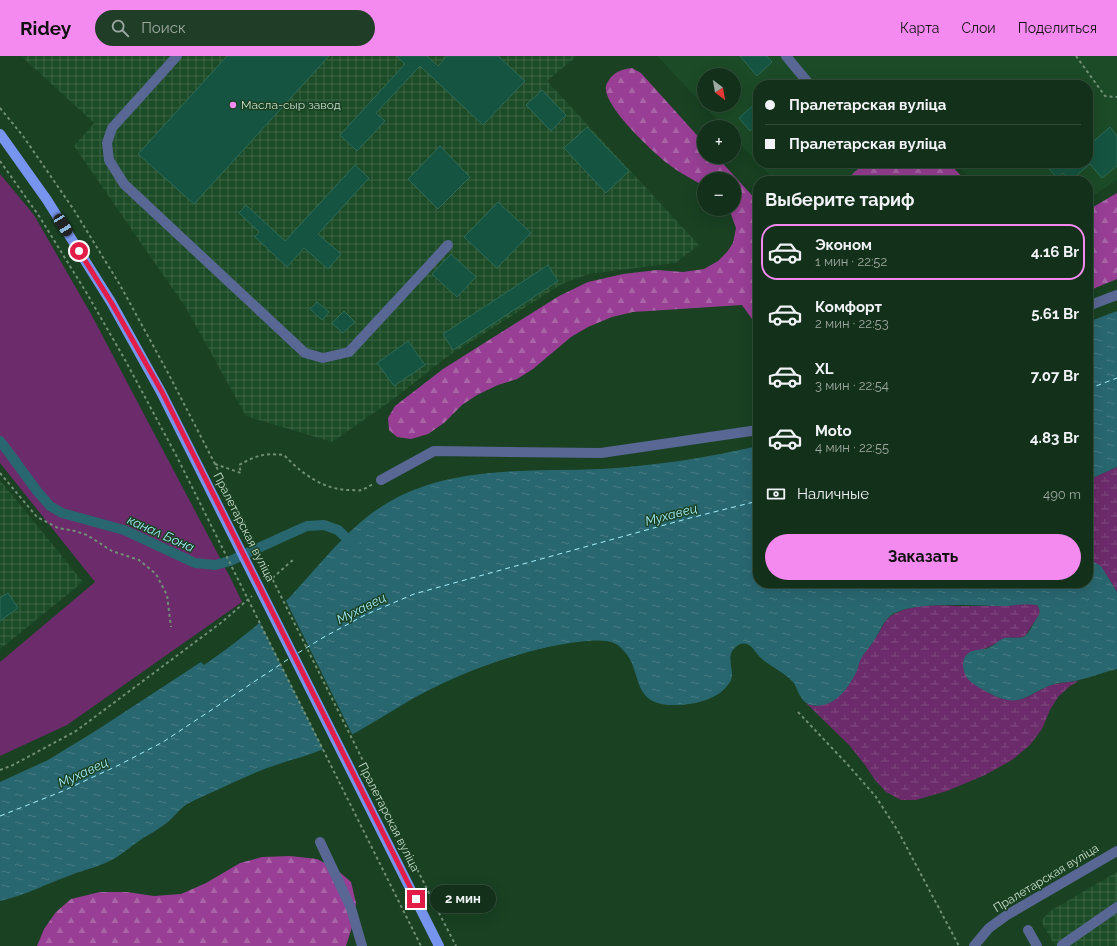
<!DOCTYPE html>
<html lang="ru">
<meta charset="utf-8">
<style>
body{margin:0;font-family:Raleway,sans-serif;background:#203d27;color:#f1f3f6;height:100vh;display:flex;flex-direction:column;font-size:15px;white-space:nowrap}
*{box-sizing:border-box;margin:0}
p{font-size:13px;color:#9da9a2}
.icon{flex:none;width:22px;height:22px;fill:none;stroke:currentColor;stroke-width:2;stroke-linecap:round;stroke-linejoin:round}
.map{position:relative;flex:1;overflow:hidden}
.drawer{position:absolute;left:753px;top:120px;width:340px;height:412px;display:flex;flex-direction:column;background:#13311a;border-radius:16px;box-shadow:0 4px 16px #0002,0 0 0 1px #324c39}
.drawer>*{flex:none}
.guide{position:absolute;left:753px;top:24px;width:340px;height:88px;border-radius:16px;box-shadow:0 4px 16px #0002,0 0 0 1px #324c39;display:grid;align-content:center;height:88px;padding:0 12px;background:#13311a}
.needle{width:26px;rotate:149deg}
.buttons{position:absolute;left:697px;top:12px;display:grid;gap:8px}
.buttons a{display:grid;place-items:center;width:44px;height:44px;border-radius:50%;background:#13311a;box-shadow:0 4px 16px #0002,0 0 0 1px #324c39;font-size:20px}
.end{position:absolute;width:18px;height:18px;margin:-9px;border:5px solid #e11d48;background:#fff;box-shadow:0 0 0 2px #fff}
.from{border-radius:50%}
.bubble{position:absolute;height:28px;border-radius:14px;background:#13311a;box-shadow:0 4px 16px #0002,0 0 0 1px #324c39;font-size:13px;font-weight:700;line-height:28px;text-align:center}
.car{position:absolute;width:12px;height:24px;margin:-12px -6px;border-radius:5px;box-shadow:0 0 3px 1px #0007;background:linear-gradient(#222 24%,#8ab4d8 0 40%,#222 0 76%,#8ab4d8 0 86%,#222 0)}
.guide b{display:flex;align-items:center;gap:14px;height:38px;font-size:15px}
.guide b+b{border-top:1px solid #324c39}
.guide i{width:10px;height:10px;background:#f1f3f6}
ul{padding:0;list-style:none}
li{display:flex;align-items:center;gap:12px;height:56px;margin:0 8px 6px;padding:0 4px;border:2px solid transparent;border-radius:16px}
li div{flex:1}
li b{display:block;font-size:15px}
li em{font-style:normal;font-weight:700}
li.current{border-color:#f489f0}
li>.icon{width:36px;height:36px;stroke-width:1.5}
h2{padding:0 12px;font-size:18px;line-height:48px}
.pay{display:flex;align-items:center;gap:10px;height:44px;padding:0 12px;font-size:15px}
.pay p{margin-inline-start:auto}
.action{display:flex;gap:8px;margin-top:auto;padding:8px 12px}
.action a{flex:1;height:46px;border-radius:24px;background:#f489f0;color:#111;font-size:16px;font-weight:700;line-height:46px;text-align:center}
header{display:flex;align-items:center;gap:24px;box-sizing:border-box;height:56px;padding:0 20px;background:#f489f0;color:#111}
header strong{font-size:19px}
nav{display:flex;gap:22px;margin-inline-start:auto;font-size:14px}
.search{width:280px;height:36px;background:#203d27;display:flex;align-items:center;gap:10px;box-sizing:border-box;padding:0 14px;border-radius:22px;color:#9da9a2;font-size:15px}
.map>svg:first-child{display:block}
</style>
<header>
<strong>Ridey</strong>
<div class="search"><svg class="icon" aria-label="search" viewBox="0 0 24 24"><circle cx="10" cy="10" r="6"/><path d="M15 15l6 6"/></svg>Поиск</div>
<nav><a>Карта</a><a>Слои</a><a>Поделиться</a></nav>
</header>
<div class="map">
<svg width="1117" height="890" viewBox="0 0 1117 890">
<defs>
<pattern id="industrial-grid" width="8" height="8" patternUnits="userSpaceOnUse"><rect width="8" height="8" fill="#1c4b27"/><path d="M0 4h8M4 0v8" fill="none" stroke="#3c6445"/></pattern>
<pattern id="forest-firs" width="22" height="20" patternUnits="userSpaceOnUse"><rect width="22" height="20" fill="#983f95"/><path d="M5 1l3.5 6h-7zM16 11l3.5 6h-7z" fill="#a963a7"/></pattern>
<pattern id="wetland-marsh" width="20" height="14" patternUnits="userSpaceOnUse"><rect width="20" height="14" fill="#6c2b6a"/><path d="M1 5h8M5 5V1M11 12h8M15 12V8" fill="none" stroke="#80497e"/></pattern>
<pattern id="water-ripples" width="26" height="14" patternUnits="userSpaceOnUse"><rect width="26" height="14" fill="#296770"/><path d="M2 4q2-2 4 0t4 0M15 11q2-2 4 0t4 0" fill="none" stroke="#477c83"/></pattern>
</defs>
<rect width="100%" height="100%" fill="#194122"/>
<path fill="#1c4b27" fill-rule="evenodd" d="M657,0h460v124l-29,19v-18h-116l-17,-18h133v-78h-330v78h115l-23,18h-75l-41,-43v-11h-10zM704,19h30v30h-30z"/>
<path fill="url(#industrial-grid)" d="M21,0h556l-30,25 152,164 -24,18 -86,11 -27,10 -115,73 -56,44 -59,41 -86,-26 -60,-108 -112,-162 20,-23z
M0,424l83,102 -83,67z
M1117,816v74h-62l-14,-25 9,-10z"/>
<path fill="#6c2b6a" d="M0,118l34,41 57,99 139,263 12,25 -175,123 -67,31v-94l95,-80 -95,-119z"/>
<path fill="url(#forest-firs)" d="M632,12l9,5 63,70v14h13l41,45v140l-6,-23 -10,-14 -109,7 -21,5 -24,10 -17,10 -38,32 -16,10 -19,6 -21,10 -15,10 -18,18 -16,11 -17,5 -14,-2 -8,-7 -1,-12 7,-12 48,-37 116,-73 29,-14 35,-8 34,-4 26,2 21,-3 14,-8 9,-9 6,-9 3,-15 -7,-19h5v-30h-30v7c-12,-7 -26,-14 -37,-23 -14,-11 -65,-58 -61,-77 0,-2 2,-4 3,-6 5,-8 13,-11 23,-12z
M866,107h83l17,18h-121l14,-13z
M1117,137v86l-29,12v-81z
M290,800l27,3 19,10 15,13 5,21 -3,21 -7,22h-309l7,-17 12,-17 15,-13 29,-7h27l27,4 27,-2 25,-11 34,-20 22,-6z"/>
<path fill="url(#wetland-marsh)" d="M1117,411v125l-8,-13 -19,-19h-2v-80z
M802,527h34c-12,3 -23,8 -34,0z
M1029,547l8,2c1,2 4,5 3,9 -1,1 -13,19 -14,21 -6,5 -12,1 -18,3 -10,3 -17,9 -27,12l8,43c14,8 28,10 42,2 5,-3 11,-6 17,-9 9,-3 20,-4 31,-5l-9,5 -12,11 -8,13 -8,19 -12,16 -18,15 -27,15 -38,16 -31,9h-15l-15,-8 -11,-12 -10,-15 -16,-20 -43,-42 9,3c7,-3 25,-10 29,-15 9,-10 11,-22 17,-33 4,-7 10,-12 14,-19 7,-10 9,-21 21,-26 20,-9 42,-8 63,-7 24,0 47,0 70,-3z"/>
<path fill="url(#water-ripples)" d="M1117,255v156l-29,13v-158z
M758,390v137h44c11,8 23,3 34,0h252v-23h2l11,6 16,26v77c-13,3 -25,8 -38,11 -7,2 -14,2 -21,3 -31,8 -35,29 -71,9 -7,-4 -15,-8 -20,-14 -6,-9 -6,-24 6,-27 5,-2 11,-1 15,-3 6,-2 10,-8 16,-10 7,-2 14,2 21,-2 4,-3 7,-10 10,-15 4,-6 7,-9 2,-16 -11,-2 -21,0 -31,1 -28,1 -97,-7 -117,11 -7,6 -9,15 -14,22 -4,7 -10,12 -14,20 -3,5 -2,6 -4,12 -7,14 -18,31 -34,34 -8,2 -18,0 -22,-8 -4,-5 -4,-11 -9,-16 -8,-9 -21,-14 -30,-22 -5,-4 -8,-11 -13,-14 -4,-2 -8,-2 -12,1 -11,8 -5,19 -5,29 0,4 -2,8 -5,11 -11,15 -39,20 -57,19 -41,-2 -26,-37 -49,-57 -1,-1 -3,-3 -5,-4 -15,-8 -51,0 -68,3 -47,11 -92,28 -134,51 -31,18 -61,38 -93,52 -14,6 -28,9 -42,14 -22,7 -43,17 -64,27 -9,4 -19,8 -28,13 -9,6 -14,15 -23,21 -7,5 -14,9 -21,13 -9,6 -17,13 -26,19 -14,9 -31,12 -46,18 -25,9 -45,20 -71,26v-119l48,-22 49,-30 104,-68 3,3c23,-16 44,-32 65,-50 7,-6 15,-12 21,-18 29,-31 58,-70 94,-92 64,-40 143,-33 216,-36 53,-3 106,-11 158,-23z"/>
<path fill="#194122" d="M285,543l68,137 -29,15 -65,-130z"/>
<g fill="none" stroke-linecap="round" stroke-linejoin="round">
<path stroke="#296770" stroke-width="10" d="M0,385l12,16 25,34 13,15 12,7 62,17 71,33 20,2 15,-4 59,-27 18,-8 17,-1 14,5 17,16"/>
<path stroke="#a3eefb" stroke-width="1" stroke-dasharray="5 4" stroke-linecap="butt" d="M1088,333l29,-11
M298,597l26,-16 41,-22 49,-21 276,-76 68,-17
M0,760l63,-25 56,-26 44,-23 127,-84"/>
</g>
<path fill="#155441" stroke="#2f6a56" d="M227,0h102l-135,148 -56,-50z
M396,0h31l11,10 9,-10h51l27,25 -42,44 -63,-59 -44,47 9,8 -28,30 -17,-16 65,-71z
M740,0h27l5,6 -15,14z
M542,34l24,25 -15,16 -25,-26z
M758,45v23l-8,7 -11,-13z
M587,71l42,44 -23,22 -42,-45z
M1110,71l7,9v30l-15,12 -12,-14 -20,17 -7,-8 -6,5 -13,-15h45l-1,-1v-16z
M440,90l30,31 -32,32 -30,-30z
M355,109l14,13 -51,56 23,20 -13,15 -24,-21 -17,19 -32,-30 4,-5 -20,-19 7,-8 39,36z
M498,146l33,31 -34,35 -33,-31z
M451,198l25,23 -19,20 -25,-23z
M548,209l10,16 -105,69 -10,-16z
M317,246l12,10 -7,8 -12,-11z
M344,255l11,11 -12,11 -11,-10z
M408,285l17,24 -31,21 -17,-23z
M8,537l10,15 -18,13v-23z"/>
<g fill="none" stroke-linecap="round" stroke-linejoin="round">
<path stroke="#708f76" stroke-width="2" stroke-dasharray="3 3" stroke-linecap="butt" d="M1076,0l29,40 12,1
M0,52l23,28 51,74 46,75 47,86 48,93 221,443 20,39
M0,105l39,55 47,76 38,66 52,97 245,491
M215,408l26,9 -2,-8c18,-10 25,-12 45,-10 18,19 41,36 68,35 3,0 7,1 9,0 4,-1 8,-4 12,-6
M0,417l37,44 21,11 17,3 12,4 25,16 27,9 17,14 11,21 4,32
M268,526l26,-23
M798,656l51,54 27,31 22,34 61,115
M0,714l13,-5 63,-34 146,-109 30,-26"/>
<path stroke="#586793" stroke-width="10" d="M177,0l-65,72 -5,15 2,17 15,24 181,169 18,5 26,-6 99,-107
M786,0l24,29
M1088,250l29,-11
M381,424l53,-29 167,2 157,-23
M320,786l31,66 11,38
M1028,874l9,16
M1062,889l55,-38
M974,890l15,-18 18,-13 110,-64"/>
<path stroke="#7794ee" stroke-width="10" d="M0,78l47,66 64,102 50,90 278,554"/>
</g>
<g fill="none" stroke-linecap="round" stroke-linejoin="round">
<path stroke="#e11d48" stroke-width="5" d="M79,195l32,51 51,90 254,507"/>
</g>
<circle fill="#f489f0" stroke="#194122" stroke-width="1.5" cx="233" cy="49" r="4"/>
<g text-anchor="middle" stroke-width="3" stroke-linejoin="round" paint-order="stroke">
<g font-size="12" fill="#c8decb" stroke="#194122" text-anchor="start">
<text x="241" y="53">Масла-сыр завод</text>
</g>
<g font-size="12" fill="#c8decb" stroke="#194122">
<text transform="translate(244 471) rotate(63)" y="4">Пралетарская вуліца</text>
<text transform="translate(389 761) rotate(63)" y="4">Пралетарская вуліца</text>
<text transform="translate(1046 822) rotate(-31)" y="4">Пралетарская вуліца</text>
</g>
<g font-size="13" font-style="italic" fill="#a3eefb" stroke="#194122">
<text transform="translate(671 458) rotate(-15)" y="5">Мухавец</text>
<text transform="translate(161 477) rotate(24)" y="5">канал Бона</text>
<text transform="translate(361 552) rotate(-27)" y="5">Мухавец</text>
<text transform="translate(83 716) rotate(-25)" y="5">Мухавец</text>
</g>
</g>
</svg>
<div class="buttons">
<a><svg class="needle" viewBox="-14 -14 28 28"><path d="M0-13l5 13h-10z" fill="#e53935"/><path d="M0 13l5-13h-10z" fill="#9da9a2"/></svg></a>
<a>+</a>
<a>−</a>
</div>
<i class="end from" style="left:79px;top:195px"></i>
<i class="end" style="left:416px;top:843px"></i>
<div class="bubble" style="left:430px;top:829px;width:66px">2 мин</div>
<i class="car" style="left:63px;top:169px;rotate:148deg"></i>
<div class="guide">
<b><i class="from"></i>Пралетарская вуліца</b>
<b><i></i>Пралетарская вуліца</b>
</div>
<section class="drawer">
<h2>Выберите тариф</h2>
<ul>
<li class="current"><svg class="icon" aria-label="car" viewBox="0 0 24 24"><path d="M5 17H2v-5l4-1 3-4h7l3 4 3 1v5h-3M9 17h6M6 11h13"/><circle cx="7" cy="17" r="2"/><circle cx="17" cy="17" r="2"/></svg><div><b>Эконом</b><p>1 мин · 22:52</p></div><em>4.16 Br</em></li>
<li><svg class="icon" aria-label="car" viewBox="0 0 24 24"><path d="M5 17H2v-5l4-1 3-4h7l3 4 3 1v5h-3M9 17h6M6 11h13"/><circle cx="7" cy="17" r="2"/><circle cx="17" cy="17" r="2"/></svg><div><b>Комфорт</b><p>2 мин · 22:53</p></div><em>5.61 Br</em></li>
<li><svg class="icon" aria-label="car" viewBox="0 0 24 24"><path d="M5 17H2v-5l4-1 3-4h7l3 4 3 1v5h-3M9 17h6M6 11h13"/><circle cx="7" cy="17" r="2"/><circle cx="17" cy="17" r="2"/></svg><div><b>XL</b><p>3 мин · 22:54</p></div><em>7.07 Br</em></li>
<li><svg class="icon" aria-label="car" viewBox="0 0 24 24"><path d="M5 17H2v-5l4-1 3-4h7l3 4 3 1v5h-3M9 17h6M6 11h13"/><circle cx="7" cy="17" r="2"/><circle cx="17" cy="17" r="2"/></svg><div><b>Moto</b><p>4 мин · 22:55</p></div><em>4.83 Br</em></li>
</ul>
<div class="pay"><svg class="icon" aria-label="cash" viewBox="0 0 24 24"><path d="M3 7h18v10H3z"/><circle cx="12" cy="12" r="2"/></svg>Наличные<p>490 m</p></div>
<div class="action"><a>Заказать</a></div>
</section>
</div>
